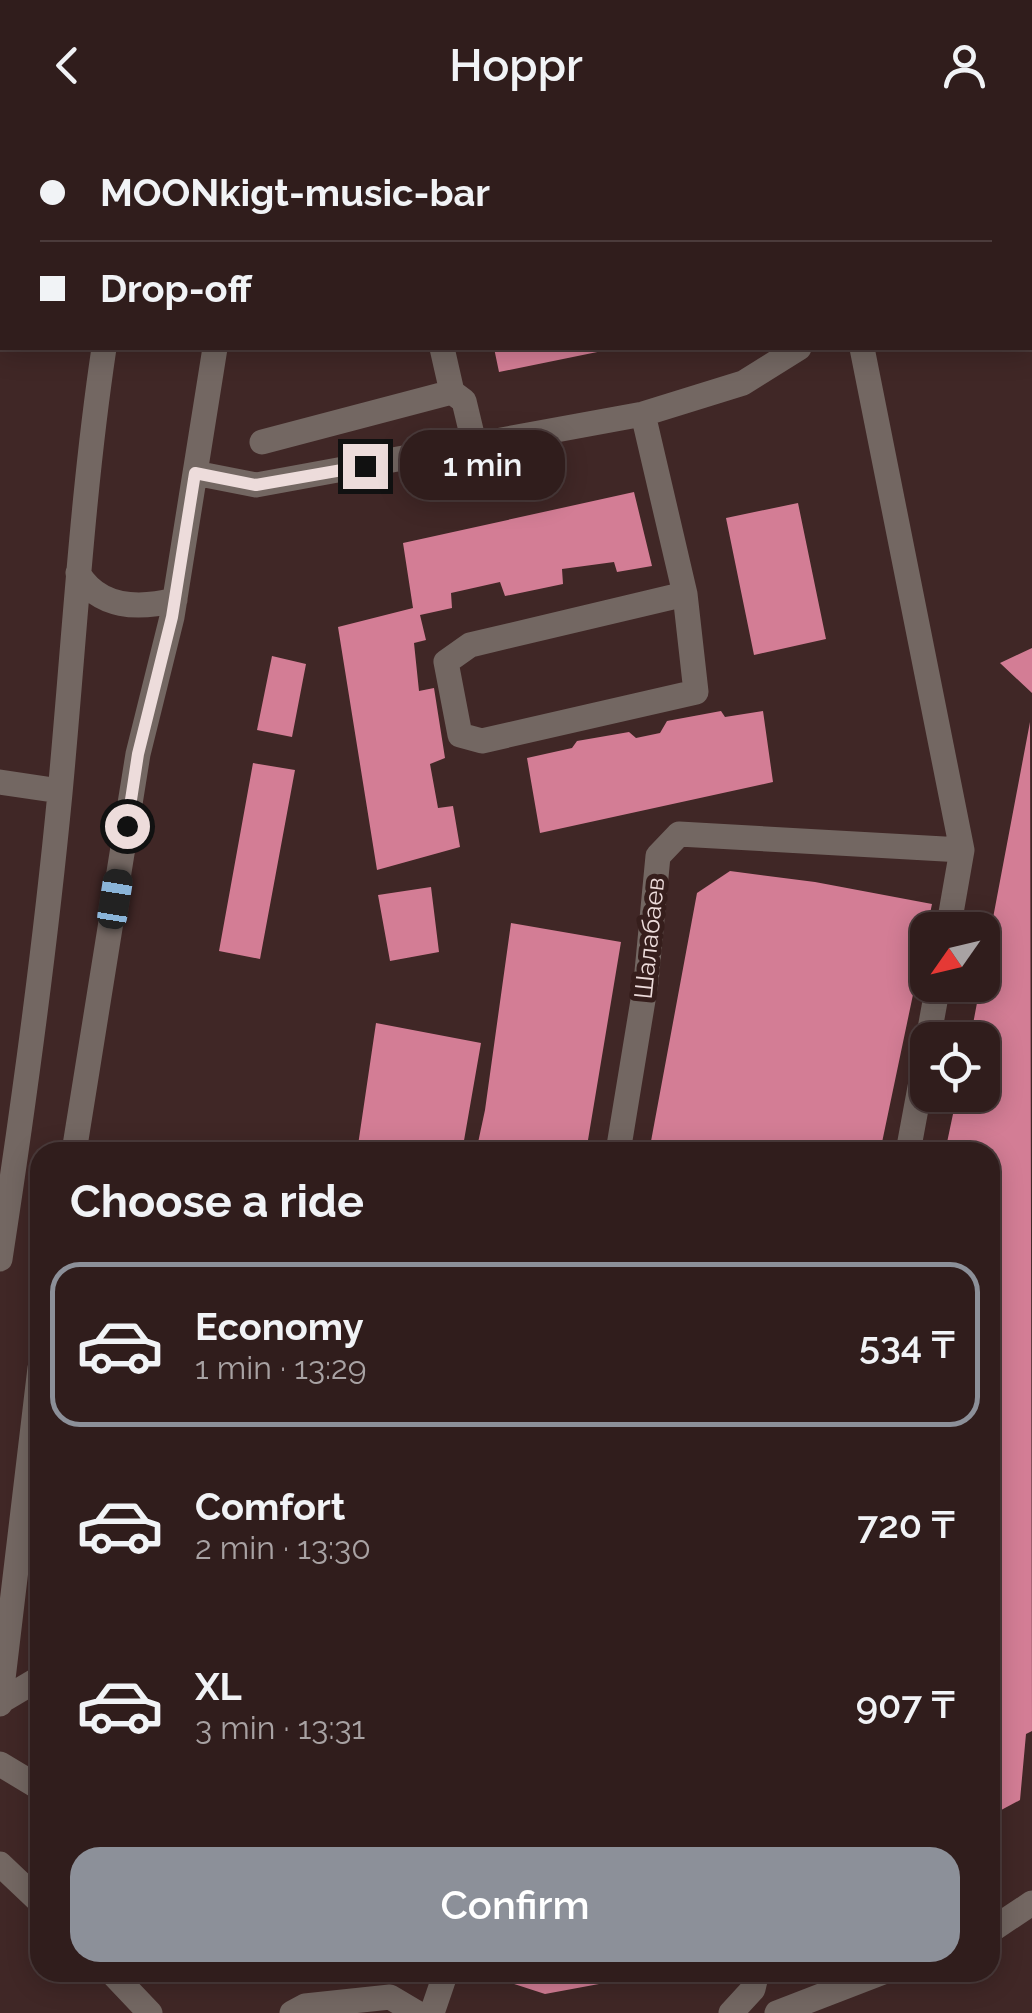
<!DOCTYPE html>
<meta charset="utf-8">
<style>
body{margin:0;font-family:Raleway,sans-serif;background:#382625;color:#f1f3f6;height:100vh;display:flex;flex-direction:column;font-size:38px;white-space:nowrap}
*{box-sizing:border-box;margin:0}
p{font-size:32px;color:#a8a2a3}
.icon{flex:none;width:55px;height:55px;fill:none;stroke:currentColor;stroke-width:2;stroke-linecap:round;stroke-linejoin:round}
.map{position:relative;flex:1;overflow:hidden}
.panel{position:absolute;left:30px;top:1012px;width:970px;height:840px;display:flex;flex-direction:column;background:#301d1c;border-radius:30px;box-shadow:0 5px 25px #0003,0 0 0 2px #4b3b3b}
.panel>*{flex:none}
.top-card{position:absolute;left:0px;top:0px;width:1032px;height:220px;box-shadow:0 5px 25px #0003,0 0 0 2px #4b3b3b;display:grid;align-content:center;height:220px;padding:0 40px;background:#301d1c}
.needle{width:65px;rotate:236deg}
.fabs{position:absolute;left:910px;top:782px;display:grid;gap:20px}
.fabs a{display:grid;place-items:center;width:90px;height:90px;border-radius:20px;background:#301d1c;box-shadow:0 5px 25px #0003,0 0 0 2px #4b3b3b;font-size:50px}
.end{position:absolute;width:45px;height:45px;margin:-22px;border:12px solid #eddcdb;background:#111;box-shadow:0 0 0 5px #111}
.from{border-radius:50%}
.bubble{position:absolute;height:70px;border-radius:30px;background:#301d1c;box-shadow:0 5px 25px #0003,0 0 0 2px #4b3b3b;font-size:32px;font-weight:600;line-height:70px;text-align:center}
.car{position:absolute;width:30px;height:60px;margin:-30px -15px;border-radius:12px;box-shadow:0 0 8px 2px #0007;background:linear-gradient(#222 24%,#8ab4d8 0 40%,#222 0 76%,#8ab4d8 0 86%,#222 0)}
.top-card b{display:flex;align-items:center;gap:35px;height:95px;font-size:38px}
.top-card b+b{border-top:2px solid #4b3b3b}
.top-card i{width:25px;height:25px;background:#f1f3f6}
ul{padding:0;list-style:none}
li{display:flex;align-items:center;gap:30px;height:165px;margin:0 20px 15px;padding:0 20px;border:5px solid transparent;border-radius:30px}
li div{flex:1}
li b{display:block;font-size:38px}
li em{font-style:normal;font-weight:600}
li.current{border-color:#8c9099}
li>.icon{width:90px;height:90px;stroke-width:1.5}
h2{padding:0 40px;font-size:45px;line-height:120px}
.button{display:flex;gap:20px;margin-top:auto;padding:20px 40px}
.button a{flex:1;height:115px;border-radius:30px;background:#8c9099;color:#fff;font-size:40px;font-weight:600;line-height:115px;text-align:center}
header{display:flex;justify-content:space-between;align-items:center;height:130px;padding:0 40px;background:#301d1c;font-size:45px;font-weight:600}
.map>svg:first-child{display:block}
</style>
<header><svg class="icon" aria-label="back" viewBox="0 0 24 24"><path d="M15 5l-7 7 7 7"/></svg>Hoppr<svg class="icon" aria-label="person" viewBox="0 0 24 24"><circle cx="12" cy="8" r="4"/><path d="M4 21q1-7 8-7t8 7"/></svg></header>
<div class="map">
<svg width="1032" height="1883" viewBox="0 0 1032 1883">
<rect width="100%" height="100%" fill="#402726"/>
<path fill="#d37d95" d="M494,218h118v1l-113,23z
M634,362l18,74 -35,6 -3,-10 -52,7 1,15 -58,12 -5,-14 -49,11 1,15 -32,7 6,25 -12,3 5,48 15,-3 11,70 -15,6 8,44 15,-2 7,41 -83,23 -39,-243 75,-19 -10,-65z
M798,373l28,136 -72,16 -28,-137z
M1032,518v45l-32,-30z
M272,526l34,8 -14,73 -35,-7z
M721,581l4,6 38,-6 10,71 -233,51 -13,-75 45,-10 5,-7 52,-9 7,6 24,-5 7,-12z
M1030,592l2,1009 -6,3 -6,66 -30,16v-664h-45l12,-57h25v-55h-12z
M253,633l42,7 -35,189 -41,-8z
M730,741l85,11 117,22 -52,248h-231l48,-259z
M431,757l8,65 -49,9 -12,-66z
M511,793l110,19 -35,210h-110l9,-42z
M376,893l105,20 -19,109h-105z
M477,1842h176v2l-108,20z"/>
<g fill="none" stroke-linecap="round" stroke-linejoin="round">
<path stroke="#736762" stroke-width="25" d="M518,0v2
M136,2v-2
M250,2v-2
M807,2l15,-2
M0,27h2
M1030,150h2
M442,218l10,44
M862,218l100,502 -14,80
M643,284l42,180 11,98 -214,49 -22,-6 -14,-73 24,-17 215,-51
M262,312l190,-50 12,9 11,46
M195,343l61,12 387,-71 100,-31 56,-35
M78,443c21,36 61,36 97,27
M0,652l60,9
M928,910l10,-55
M74,1022l64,-398 34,-137 43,-269
M618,1022l28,-170 12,-126 21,-22 283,16
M908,1022l20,-108
M0,1129c24,-156 45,-310 60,-466 14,-149 22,-298 44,-445
M3,1570l37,-22
M0,1574l40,-336
M0,1634l40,24
M0,1734l40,38
M990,1801l42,-28
M111,1842l39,41
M292,1883l13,-7 85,-9 27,16
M432,1883l14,-41
M731,1883l22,-24 4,-17
M777,1883l106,-41"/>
</g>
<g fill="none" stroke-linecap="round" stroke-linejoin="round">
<path stroke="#eddcdb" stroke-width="12" d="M127,696l11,-72 34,-137 23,-144 61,12 109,-19"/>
</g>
<g text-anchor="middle" stroke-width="10" stroke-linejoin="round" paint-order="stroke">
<g font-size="25" fill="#eddcdb" stroke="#361e1c">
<text transform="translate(649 808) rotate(-84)" y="9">Шалабаев</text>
</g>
</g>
</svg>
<div class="fabs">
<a><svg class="needle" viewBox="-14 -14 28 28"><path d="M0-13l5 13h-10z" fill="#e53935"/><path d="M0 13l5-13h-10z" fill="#a8a2a3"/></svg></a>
<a><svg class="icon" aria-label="locate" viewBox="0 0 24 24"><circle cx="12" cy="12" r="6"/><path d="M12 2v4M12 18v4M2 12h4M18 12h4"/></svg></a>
</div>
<i class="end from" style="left:127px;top:696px"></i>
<i class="end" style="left:365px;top:336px"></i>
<div class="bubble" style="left:400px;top:300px;width:165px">1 min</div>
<i class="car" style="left:115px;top:769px;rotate:9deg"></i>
<div class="top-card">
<b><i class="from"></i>MOONkigt-music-bar</b>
<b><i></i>Drop-off</b>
</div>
<section class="panel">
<h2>Choose a ride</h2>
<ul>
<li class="current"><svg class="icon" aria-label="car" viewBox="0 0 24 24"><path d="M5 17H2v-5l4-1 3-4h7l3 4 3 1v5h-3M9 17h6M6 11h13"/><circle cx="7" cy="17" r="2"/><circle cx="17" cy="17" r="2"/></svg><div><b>Economy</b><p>1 min · 13:29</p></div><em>534 ₸</em></li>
<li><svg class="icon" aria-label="car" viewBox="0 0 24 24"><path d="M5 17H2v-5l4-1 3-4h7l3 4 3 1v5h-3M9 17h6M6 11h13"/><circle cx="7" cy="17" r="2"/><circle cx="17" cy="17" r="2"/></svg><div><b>Comfort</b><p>2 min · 13:30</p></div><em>720 ₸</em></li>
<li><svg class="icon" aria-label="car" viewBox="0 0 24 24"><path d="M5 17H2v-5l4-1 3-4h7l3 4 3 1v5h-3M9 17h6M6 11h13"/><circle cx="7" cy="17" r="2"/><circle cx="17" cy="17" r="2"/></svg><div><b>XL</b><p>3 min · 13:31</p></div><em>907 ₸</em></li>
</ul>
<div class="button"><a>Confirm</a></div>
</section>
</div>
